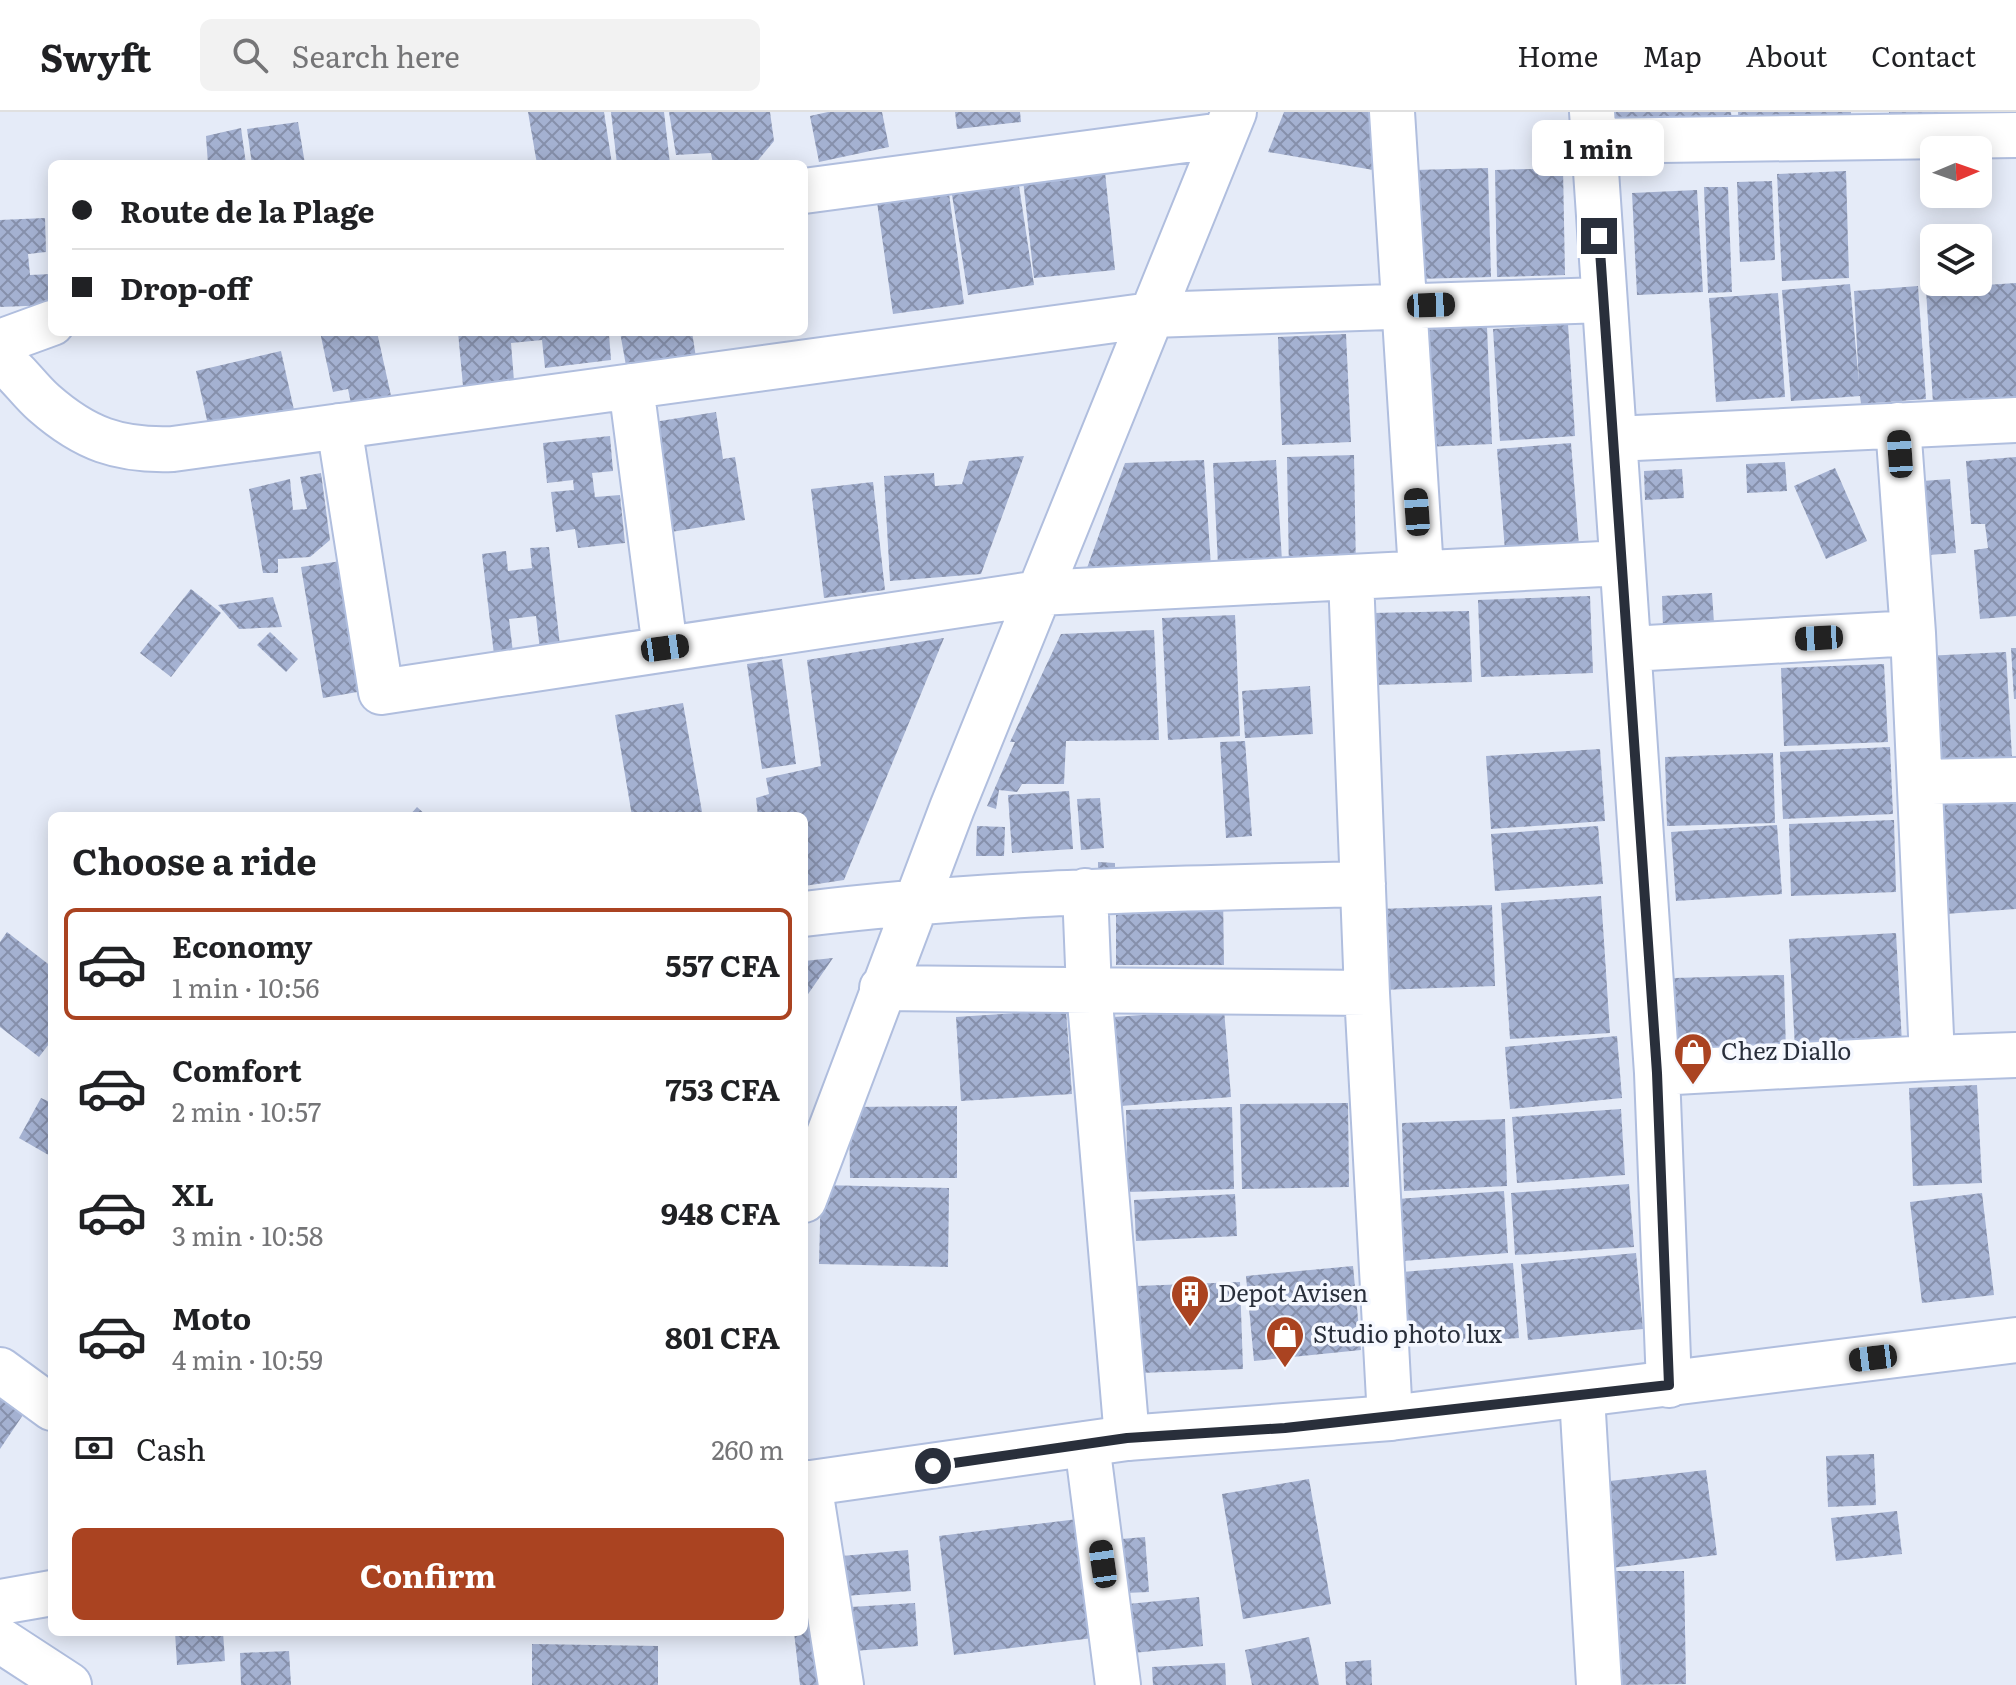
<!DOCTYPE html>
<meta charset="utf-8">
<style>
body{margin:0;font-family:Literata,serif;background:#f2f2f2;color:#202124;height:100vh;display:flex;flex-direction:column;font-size:30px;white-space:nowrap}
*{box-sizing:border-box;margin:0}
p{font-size:26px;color:#757577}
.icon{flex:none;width:44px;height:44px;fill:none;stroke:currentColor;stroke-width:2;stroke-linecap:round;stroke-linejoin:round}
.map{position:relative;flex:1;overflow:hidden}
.panel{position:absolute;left:48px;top:700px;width:760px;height:824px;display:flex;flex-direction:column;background:#fff;border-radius:12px;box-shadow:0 4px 20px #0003}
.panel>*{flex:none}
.banner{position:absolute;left:48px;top:48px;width:760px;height:176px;border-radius:12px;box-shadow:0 4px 20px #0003;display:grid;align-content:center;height:176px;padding:0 24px;background:#fff}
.needle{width:52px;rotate:88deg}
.tools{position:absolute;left:1920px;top:24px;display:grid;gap:16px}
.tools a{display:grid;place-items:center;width:72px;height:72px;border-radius:12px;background:#fff;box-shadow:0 4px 20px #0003;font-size:40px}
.end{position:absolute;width:36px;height:36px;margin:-18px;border:10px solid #292f3b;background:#fff;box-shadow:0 0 0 4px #fff}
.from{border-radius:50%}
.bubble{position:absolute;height:56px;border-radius:12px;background:#fff;box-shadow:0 4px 20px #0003;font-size:26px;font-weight:700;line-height:56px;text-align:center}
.car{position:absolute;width:24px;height:48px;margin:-24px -12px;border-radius:10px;box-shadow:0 0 6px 2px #0007;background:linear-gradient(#222 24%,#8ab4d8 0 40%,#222 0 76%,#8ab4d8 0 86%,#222 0)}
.banner b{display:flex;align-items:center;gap:28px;height:76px;font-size:30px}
.banner b+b{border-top:2px solid #e0e0e0}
.banner i{width:20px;height:20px;background:#202124}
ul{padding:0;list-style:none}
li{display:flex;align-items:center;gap:24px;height:112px;margin:0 16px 12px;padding:0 8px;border:4px solid transparent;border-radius:12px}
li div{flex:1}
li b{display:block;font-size:30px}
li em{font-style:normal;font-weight:700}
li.active{border-color:#aa4321}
li>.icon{width:72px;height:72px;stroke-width:1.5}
h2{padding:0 24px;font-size:36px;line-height:96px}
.pay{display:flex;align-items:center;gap:20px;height:88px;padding:0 24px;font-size:30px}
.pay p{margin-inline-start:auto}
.button{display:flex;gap:16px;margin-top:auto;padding:16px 24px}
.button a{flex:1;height:92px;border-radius:12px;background:#aa4321;color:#fff;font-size:32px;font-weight:700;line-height:92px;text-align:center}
header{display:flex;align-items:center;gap:48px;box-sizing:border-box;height:112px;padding:0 40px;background:#fff;border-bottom:2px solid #e0e0e0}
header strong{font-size:38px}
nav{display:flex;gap:44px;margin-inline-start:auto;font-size:28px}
.search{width:560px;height:72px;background:#f2f2f2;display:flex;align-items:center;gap:20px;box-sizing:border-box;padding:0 28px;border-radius:12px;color:#757577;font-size:30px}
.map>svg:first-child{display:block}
</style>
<header>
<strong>Swyft</strong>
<div class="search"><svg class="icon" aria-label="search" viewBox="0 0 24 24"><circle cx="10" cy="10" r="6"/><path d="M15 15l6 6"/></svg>Search here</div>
<nav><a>Home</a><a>Map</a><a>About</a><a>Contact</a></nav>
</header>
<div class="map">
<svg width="2016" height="1573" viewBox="0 0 2016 1573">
<defs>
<pattern id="building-cross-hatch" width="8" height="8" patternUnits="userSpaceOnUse" patternTransform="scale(2)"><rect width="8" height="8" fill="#a4b1d1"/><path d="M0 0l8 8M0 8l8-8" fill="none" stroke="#8690ab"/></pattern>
</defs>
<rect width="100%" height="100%" fill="#e5ebf8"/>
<path fill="url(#building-cross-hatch)" d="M528,0h76l8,52h-75z
M611,0h53l6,52h-53z
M669,0h101l4,29 -19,23h-42l-2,-11 -35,2z
M828,0h54l7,35 -70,15 -9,-46z
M955,0h65l1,10 -64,7z
M1284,0h91l10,60 -117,-20z
M1614,0h117l1,10 -117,8z
M1738,0h113v9l-112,7z
M1889,0h121v5h-121z
M298,10l7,42h-53l-5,-35z
M241,16l5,36h-38l-2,-28z
M1104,50l11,108 -81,8 -12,-107z
M1016,54l18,119 -66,10 -19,-119z
M1488,56l3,109 -75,2 -2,-109z
M1563,56l2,107 -68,2 -2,-107z
M1846,59l3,107 -67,3 -5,-107z
M1772,69l3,79 -35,2 -3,-80z
M948,74l16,118 -71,10 -17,-119z
M1704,75h24l4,105 -24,1z
M1697,78l6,102 -66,3 -5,-102z
M45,106l1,34 -18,2 2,21 21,-1 1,31 -52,2v-87z
M2016,171v131l-82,6 -8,-131z
M1850,172l9,99 -5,-92 64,-5 8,113 -65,5 -1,-8 -69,5 -9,-111z
M1778,181l7,104 -69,5 -7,-104z
M1568,212l7,112 -75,5 -7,-112z
M1487,215l5,117 -68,3 -5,-117z
M320,220h57l18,82 -40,9 -7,-34 -15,3z
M458,220l151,2 2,26 -66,8 -3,-28 -31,3 3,38 -51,5z
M620,220h72l5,32 -69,13z
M1346,222l5,108 -69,3 -4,-108z
M281,239l13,59 -85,19 -13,-58z
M716,300l7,47 12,-2 10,63 -74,12 -17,-110z
M610,324l3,35 -21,2 3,24 25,-2 5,48 -47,5 -3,-19 -19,3 -5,-40 23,-2 -1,-10 -26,3 -4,-40z
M1571,331l8,103 -74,5 -8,-102z
M1354,343l2,116 -67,2 -2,-116z
M1024,344l-43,118 -91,7 -6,-105 50,-3 1,13 27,-2 7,-23z
M2016,345v159l-36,3 -6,-69 14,-2 -3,-24h-14l-5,-63z
M1204,348l7,107 -128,12 42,-116z
M1276,348l6,101 -64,4 -5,-102z
M1785,350l2,29 -40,2 -1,-29z
M1835,356l32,73 -41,18 -32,-73z
M1682,357l2,29 -39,2 -1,-29z
M321,361l9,67 -20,17 -32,2v14h-15l-14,-84 41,-10 3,31 14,-1 -7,-32z
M1950,367l6,74 -41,3 -7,-74z
M873,370l12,108 -61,8 -13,-109z
M549,435l12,108 -20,3 -5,-42 -27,3 5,42 -19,2 -13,-109 24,-3 2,20 24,-3 -2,-20z
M341,449l22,130 -40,7 -22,-131z
M191,477l30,24 -50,64 -31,-24z
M1712,481l2,30 -51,4 -1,-31z
M1590,484l3,77 -112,4 -3,-77z
M273,485l9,30 -43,2 -21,-24z
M1469,499l3,71 -97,3 -3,-72z
M1235,503l5,121 -72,4 -6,-122z
M1154,518l5,110 -93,1 -2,43h-42l-5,8 -18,-2 -3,19 -9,-3 28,-64h-5l51,-108z
M270,520l28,27 -12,13 -29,-27z
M944,526l-100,242 -40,6v-70h-46l-2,-18 13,-4 -3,-16 55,-12 -14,-106z
M2011,536h5v51h-2z
M2006,540l6,105 -82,6 -5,-107z
M782,547l14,105 -34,5 -15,-105z
M1884,552l4,78 -104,4 -3,-78z
M1310,574l3,48 -68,4 -3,-47z
M683,591l19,109 -70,4 -17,-101z
M1245,629l7,95 -26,2 -6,-96z
M1890,635l3,67 -110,5 -3,-67z
M1600,637l5,72 -114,8 -5,-73z
M1773,641l2,70 -108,3 -2,-69z
M1069,679l4,58 -61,4 -4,-58z
M2016,682v115l-71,5 -8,-114z
M1100,686l4,50 -23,2 -4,-51z
M417,695l10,9h-18z
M1894,708l2,72 -105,4 -2,-72z
M1777,713l5,69 -106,7 -5,-69z
M977,714l28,1 -1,29h-28z
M1598,714l5,58 -108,7 -4,-57z
M1098,750l17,1v21l-17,-1z
M1223,781l1,72h-108v-71z
M1601,784l9,137 -100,6 -9,-136z
M1492,793l3,81 -115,4 -2,-81z
M7,820l45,35v73l-13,17 -39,-30v-85z
M1896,821l6,110 -107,5 -6,-109z
M833,846l-29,42v-39z
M1784,863l2,79 -110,3 -2,-79z
M1224,897l7,88 -110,9 -7,-89z
M1066,898l6,84 -111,7 -5,-84z
M1617,924l5,62 -112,11 -5,-62z
M1977,973l5,98 -69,3 -4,-98z
M41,986l11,5v54l-33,-19z
M1348,991l1,84 -107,2 -2,-85z
M957,994v72h-107l-1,-71z
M1232,995l2,82 -106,3 -2,-82z
M1621,997l4,66 -108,8 -5,-66z
M1505,1007l2,67 -103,5 -2,-68z
M1629,1072l5,63 -119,8 -4,-62z
M821,1073l128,3 -1,79 -129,-3z
M1504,1079l4,62 -105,8 -5,-62z
M1982,1081l12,102 -72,8 -12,-101z
M1235,1082l2,42 -101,5 -2,-41z
M1636,1141l7,76 -115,11 -7,-76z
M1513,1151l6,75 -111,8 -6,-74z
M1353,1154l8,84 -107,11 -8,-85z
M1240,1170l3,87 -103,4 -3,-87z
M0,1282l25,18 -25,37z
M1874,1342l2,51 -48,2 -2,-51z
M1706,1358l11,85 -106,13 -10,-86z
M1309,1367l22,125 -88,15 -21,-125z
M1897,1399l5,43 -66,7 -5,-43z
M1078,1407l15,119 -139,17 -15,-119z
M1145,1425l4,55 -24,1 -4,-54z
M908,1438l3,41 -66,5 -3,-40z
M1616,1459h68l2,113 -68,1z
M1199,1485l4,49 -70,7 -5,-49z
M915,1491l3,43 -64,5 -3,-44z
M825,1508l6,65h-31l-6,-53h10v-10z
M175,1520h48l2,29 -48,4z
M1309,1525l10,48h-67l-7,-35z
M532,1532l126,2v39h-126z
M289,1539l2,34h-50l-1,-32z
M1371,1548l1,25h-26l-1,-23z
M1225,1551l1,22h-73l-1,-18z"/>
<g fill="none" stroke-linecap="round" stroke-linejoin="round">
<defs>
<path id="minor" d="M1392,0l29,459
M1592,0l65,961 12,312
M1593,29l423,-6
M804,79l419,-56
M0,230l52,-19
M0,247c17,12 28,30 44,44 41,36 75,48 129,46l978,-134 452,-15
M631,274l34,262
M1898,313l15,208 19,425 84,-3
M339,314l42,266 658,-99 583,-30
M1614,327l402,-19
M1351,465l16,416 23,425
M1630,537l283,-16
M1920,670l96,-2
M1085,779l4,99 38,448
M804,802c186,-23 372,-25 559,-30
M882,876l485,5
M1657,961l275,-15
M804,1088l148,-392 282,-696
M0,1258l52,38
M1582,1284l17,289
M1087,1332l31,241
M809,1371l32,202
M0,1528l69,45"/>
<path id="major" d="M804,1372l323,-46 263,-20 626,-78
M0,1490l52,-9"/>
</defs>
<use href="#minor" stroke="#b0bede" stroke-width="48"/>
<use href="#major" stroke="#b0bede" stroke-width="48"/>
<use href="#minor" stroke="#fff" stroke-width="44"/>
<use href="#major" stroke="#fff" stroke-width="44"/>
</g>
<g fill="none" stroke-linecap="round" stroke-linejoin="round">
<path stroke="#292f3b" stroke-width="10" d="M933,1354l194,-28 158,-10 384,-43 -12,-312 -58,-837"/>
</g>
<defs>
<symbol id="shop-pin" viewBox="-11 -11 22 30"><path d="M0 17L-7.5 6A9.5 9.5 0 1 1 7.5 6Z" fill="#aa4321" stroke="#f5f8ff"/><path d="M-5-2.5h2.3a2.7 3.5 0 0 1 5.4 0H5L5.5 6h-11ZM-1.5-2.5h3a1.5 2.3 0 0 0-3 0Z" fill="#fff"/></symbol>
<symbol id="building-pin" viewBox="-11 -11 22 30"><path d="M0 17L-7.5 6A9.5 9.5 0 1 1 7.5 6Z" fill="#aa4321" stroke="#f5f8ff"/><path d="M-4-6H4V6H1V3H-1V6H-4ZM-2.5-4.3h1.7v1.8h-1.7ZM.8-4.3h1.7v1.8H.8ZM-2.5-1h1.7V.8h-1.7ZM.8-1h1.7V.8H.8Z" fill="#fff"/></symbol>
</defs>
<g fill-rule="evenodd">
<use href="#shop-pin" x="1671" y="918" width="44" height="60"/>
<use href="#building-pin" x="1168" y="1160" width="44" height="60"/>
<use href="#shop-pin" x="1263" y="1201" width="44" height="60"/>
</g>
<g text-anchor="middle" stroke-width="7" stroke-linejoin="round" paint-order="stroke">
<g font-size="24" fill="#292f3b" stroke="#f5f8ff" text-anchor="start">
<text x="1721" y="948">Chez Diallo</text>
<text x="1218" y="1190">Depot Avisen</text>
<text x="1313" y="1231">Studio photo lux</text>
</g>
</g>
</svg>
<div class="tools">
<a><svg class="needle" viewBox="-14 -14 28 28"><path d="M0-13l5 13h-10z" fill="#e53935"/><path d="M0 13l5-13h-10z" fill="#757577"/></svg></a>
<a><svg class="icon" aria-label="layers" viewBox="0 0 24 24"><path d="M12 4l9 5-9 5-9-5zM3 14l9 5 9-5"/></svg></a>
</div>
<i class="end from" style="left:933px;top:1354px"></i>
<i class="end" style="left:1599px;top:124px"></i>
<div class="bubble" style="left:1532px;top:8px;width:132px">1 min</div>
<i class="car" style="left:1431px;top:193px;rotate:88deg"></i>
<i class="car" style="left:1900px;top:342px;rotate:356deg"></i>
<i class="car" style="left:1417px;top:400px;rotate:356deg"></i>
<i class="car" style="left:1819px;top:526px;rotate:267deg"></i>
<i class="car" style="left:665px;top:536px;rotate:82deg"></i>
<i class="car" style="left:1873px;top:1246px;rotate:263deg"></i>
<i class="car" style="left:1103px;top:1452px;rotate:352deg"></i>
<div class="banner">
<b><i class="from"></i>Route de la Plage</b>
<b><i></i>Drop-off</b>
</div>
<section class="panel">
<h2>Choose a ride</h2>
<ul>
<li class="active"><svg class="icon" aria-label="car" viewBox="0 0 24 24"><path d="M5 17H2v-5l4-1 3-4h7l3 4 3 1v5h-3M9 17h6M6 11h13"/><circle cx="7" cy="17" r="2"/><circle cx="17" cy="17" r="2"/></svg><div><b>Economy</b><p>1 min · 10:56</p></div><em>557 CFA</em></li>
<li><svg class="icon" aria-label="car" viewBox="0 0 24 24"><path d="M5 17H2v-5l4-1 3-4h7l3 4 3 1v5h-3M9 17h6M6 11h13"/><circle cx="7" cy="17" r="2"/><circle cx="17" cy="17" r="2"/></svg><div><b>Comfort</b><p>2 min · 10:57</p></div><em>753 CFA</em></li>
<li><svg class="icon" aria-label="car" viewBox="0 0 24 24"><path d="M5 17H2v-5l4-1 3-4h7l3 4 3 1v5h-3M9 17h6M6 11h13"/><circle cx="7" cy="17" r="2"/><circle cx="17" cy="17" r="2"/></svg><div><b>XL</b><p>3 min · 10:58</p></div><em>948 CFA</em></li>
<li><svg class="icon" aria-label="car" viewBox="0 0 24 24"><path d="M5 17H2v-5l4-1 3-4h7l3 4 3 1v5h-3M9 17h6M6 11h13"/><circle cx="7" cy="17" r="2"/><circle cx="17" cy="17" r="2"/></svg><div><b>Moto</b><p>4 min · 10:59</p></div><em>801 CFA</em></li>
</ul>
<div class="pay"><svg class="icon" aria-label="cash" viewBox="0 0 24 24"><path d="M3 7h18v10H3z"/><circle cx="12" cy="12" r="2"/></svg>Cash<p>260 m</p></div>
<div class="button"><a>Confirm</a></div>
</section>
</div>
